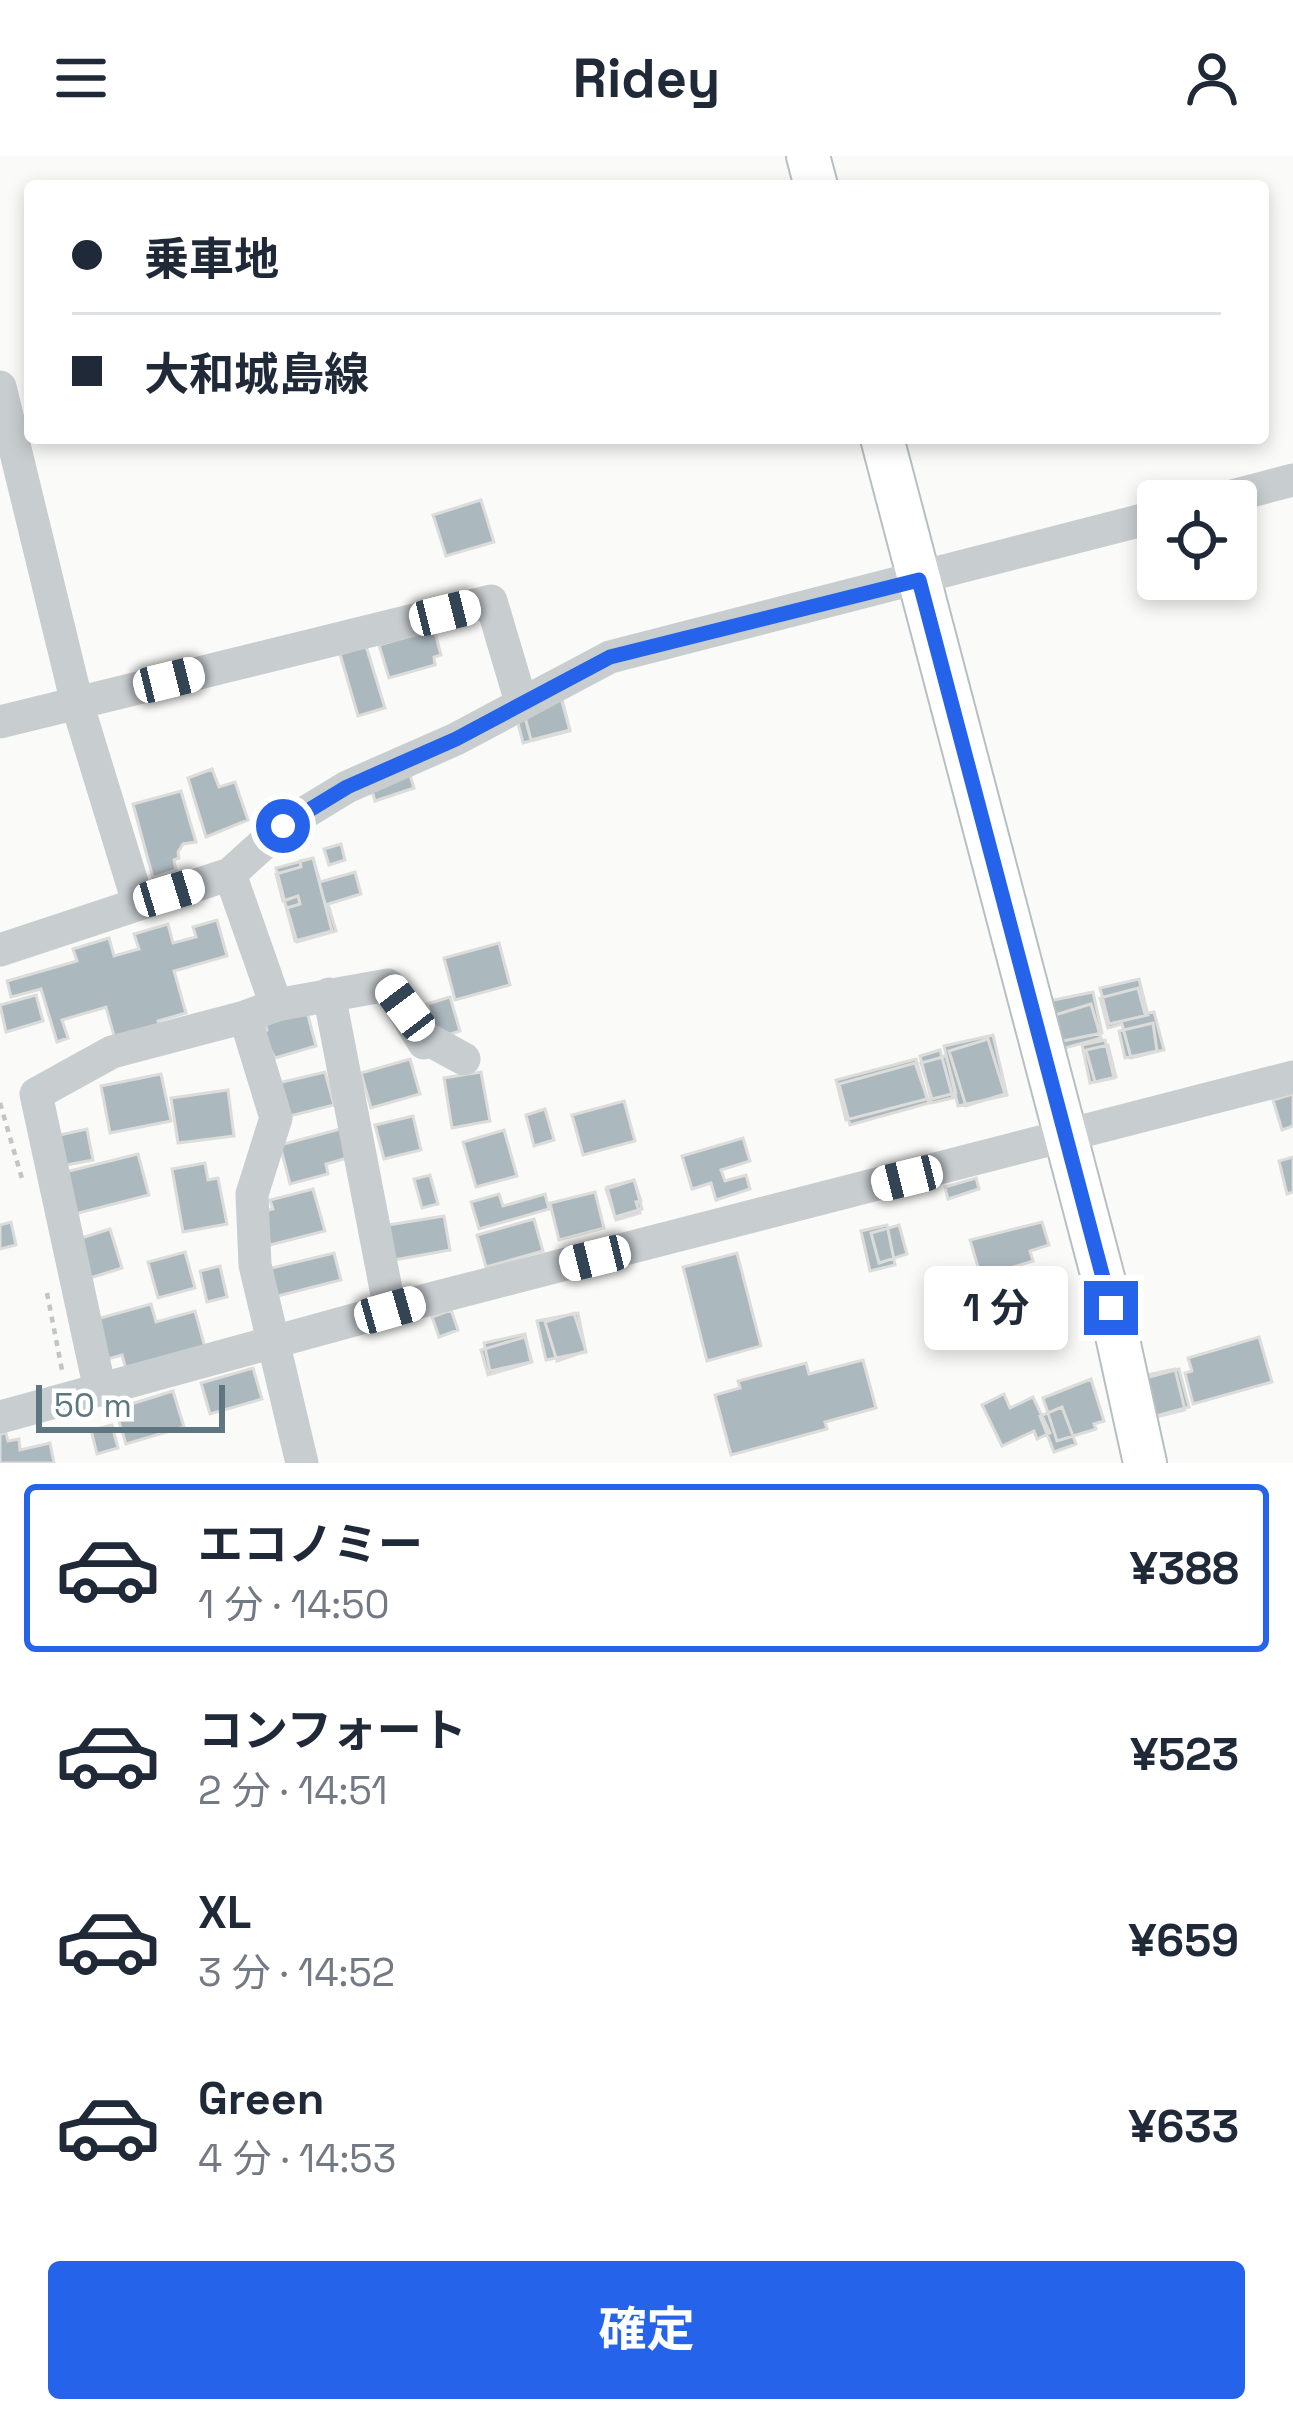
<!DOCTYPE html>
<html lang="ja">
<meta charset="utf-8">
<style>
body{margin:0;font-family:"Space Grotesk","Noto Sans JP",sans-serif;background:#f2f2f3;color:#1f2937;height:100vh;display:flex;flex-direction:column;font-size:45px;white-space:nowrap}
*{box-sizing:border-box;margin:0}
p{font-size:39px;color:#747a83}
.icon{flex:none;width:66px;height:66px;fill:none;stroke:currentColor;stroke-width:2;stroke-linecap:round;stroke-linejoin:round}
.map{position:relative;height:1307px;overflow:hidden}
.sheet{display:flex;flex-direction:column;background:#fff;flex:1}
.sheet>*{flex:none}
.hud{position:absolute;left:24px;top:24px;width:1245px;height:264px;border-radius:12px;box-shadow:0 6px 18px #0003;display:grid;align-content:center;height:264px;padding:0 48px;background:#fff}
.tools{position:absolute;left:1137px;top:324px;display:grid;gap:24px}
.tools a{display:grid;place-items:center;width:120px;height:120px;border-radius:12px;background:#fff;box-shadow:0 6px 18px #0003;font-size:60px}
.scale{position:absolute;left:36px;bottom:30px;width:189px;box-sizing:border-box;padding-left:12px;border:6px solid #5e7680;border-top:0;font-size:33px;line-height:42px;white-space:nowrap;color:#5e7680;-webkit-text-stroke:9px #fff;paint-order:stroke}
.end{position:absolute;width:54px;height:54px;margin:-27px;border:15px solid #2563eb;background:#fff;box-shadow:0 0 0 6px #fff}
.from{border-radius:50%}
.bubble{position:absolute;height:84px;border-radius:12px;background:#fff;box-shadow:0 6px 18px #0003;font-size:39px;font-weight:700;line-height:84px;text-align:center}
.car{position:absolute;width:36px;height:72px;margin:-36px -18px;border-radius:15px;box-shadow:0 0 9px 3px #0007;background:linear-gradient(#fff 24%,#345 0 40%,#fff 0 76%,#345 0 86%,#fff 0)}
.hud b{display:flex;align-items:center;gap:42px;height:114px;font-size:45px}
.hud b+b{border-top:3px solid #e0e1e3}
.hud i{width:30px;height:30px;background:#1f2937}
ul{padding:21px 0 0;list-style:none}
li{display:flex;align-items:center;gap:36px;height:168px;margin:0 24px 18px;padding:0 24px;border:6px solid transparent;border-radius:12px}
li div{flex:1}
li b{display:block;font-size:45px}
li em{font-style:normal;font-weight:700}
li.selected{border-color:#2563eb}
li>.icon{width:108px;height:108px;stroke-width:1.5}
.action{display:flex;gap:24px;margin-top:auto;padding:24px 48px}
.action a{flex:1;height:138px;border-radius:12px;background:#2563eb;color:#fff;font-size:48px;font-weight:700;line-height:138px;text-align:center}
header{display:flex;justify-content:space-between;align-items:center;height:156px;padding:0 48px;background:#fff;font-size:54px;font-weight:700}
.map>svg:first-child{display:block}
</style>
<header><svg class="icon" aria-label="menu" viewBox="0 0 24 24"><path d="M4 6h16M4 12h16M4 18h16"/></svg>Ridey<svg class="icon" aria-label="person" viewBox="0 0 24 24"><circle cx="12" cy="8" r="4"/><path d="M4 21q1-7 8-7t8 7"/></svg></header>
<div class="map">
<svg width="1293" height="1307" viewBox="0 0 1293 1307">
<rect width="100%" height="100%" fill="#fafaf8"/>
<path fill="#abb8bd" stroke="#dcdcda" stroke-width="3" d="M481,344l13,42 -48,14 -13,-41z
M434,473l7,26 -7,2 1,8 -46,13 -10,-33z
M366,490l19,62 -27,8 -18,-62z
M559,535l11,40 -47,12 -7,-28z
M560,536l10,38 -39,10 -10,-38z
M212,613l7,18 16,-5 13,38 -42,17 -18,-59z
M409,616l5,16 -39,13 -5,-17z
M181,635l15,51 -13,2 -5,8 1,6 -5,2 2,10 -23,8 -20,-74z
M341,688l4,16 -16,5 -5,-16z
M313,702l7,24 35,-10 6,22 -33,10 8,27 -39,11 -10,-34 13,-4 -2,-8 -15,5 -7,-27 25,-7 -1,-6z
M313,702l19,73 -37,10 -19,-73z
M217,764l10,36 -53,15 12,42 -28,8 3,9 -45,13 -10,-36 -44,13 6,18 -11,4 -16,-53 -30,8 -4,-16 70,-20 -4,-12 36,-11 5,18 25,-7 -5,-15 34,-10 5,19 23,-6 -3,-10z
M499,787l11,42 -55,15 -11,-42z
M1139,823l9,36 -39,9 -9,-36z
M1138,832l7,26 9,-2 10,38 -33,8 -9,-34 -14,4 -8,-30z
M1093,836l9,41 -54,11 -9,-41z
M36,839l7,26 -37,11 -6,-27z
M450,841l10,34 -22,7 -11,-34z
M1091,848l10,34 -50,14 -9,-33z
M307,856l9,34 -41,12 -14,-26 6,-2 -2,-6z
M1153,867l4,28 -32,7 -6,-27z
M993,879l14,60 -49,11 -14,-60z
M988,883l17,55 -39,12 -17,-55z
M1105,884l9,38 -24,5 -8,-38z
M1108,889l8,32 -21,5 -9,-32z
M940,894l13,48 -21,5 -12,-47z
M946,900l10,37 -24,6 -11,-36z
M410,903l10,35 -49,14 -10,-35z
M916,903l11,40 -81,21 -10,-40z
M915,907l14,40 -79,22 -11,-41z
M325,916l9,33 -48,12 -8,-34z
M481,916l9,49 -38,7 -8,-50z
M161,918l10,47 -61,12 -9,-47z
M228,934l6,46 -56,7 -7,-45z
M1293,938v32l-11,4 -9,-30z
M624,945l11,40 -52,14 -11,-40z
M545,953l9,31 -20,6 -8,-31z
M413,960l8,34 -37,9 -9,-34z
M87,973l6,31 -32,6 -6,-30z
M340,973l7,29 -21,6 2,10 -38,10 -10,-39z
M504,974l13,46 -41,11 -13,-45z
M743,982l7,23 -29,9 4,11 21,-6 4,14 -34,11 -5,-17 -19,6 -10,-33z
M138,998l11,41 -78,20 -10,-42z
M1293,1001v35l-6,2 -8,-33z
M205,1007l3,17 10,-2 9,46 -44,8 -11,-63z
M430,1019l8,29 -16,4 -8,-29z
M976,1022l3,11 -31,10 -3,-12z
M634,1024l7,21 -5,1 4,11 -24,7 -10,-31z
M634,1024l8,29 -27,8 -8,-30z
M313,1033l12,42 -55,14 -9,-33 12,-3 -3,-9z
M595,1036l9,36 -45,12 -9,-37z
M499,1038l4,12 42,-12 4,15 -70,20 -8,-27z
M444,1060l6,34 -56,10 -6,-35z
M534,1063l9,32 -57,16 -9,-32z
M11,1066l5,23 -16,4v-24z
M1042,1066l7,23 -19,6 3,10 -52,16 -11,-37z
M887,1069l8,40 -25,6 -9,-40z
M899,1069l8,29 -28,9 -8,-30z
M110,1073l12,39 -35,11 -12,-39z
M185,1096l10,36 -37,10 -10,-36z
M334,1097l7,27 -71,18 -7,-28z
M737,1097l24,93 -54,15 -24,-94z
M220,1110l7,31 -20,5 -7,-31z
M151,1148l5,18 39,-11 13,47 -79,22 -7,-25 -18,5 -11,-40z
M451,1154l7,20 -19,7 -7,-20z
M574,1157l12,38 -29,10 -12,-39z
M578,1157l8,39 -40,8 -9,-39z
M525,1178l6,28 -41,9 -6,-28z
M525,1181l7,25 -44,13 -7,-25z
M1259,1181l13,45 -79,22 -8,-31 7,-2 -4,-13z
M863,1204l13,48 -51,14 2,7 -96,26 -16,-60 25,-7 -2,-7 68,-18 3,11z
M253,1212l9,31 -52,15 -9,-31z
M1175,1213l10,41 -37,9 -10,-42z
M1179,1213l10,38 -37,10 -10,-38z
M1091,1223l13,42 -10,3 2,5 -39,12 -14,-43z
M173,1235l11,36 -58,17 -11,-35z
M1004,1238l6,14 23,-11 17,36 -13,6 -3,-8 -32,15 -20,-41z
M1062,1251l14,37 -22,8 -14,-36z
M112,1269l6,23 -21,6 -6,-24z
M6,1277l2,8 11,-2 1,11 30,-7 4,20h-54v-29z"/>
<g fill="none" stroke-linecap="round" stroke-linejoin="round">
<defs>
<path id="major" d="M808,0l8,30
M882,282l229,870 34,155"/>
</defs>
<use href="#major" stroke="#b8bfc2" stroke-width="46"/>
<path stroke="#c1c5c6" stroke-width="4.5" stroke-dasharray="6 6" stroke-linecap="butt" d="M0,947l23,79
M47,1137l15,77"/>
<path stroke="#c8cdd0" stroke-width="33" d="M0,231l77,316 61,199
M1213,345l80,-21
M0,566l491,-121 30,101
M230,718l46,131 -31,12 31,101 -24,76 3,71 47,198
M0,794l230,-76 53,-48 64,-39 109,-48 154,-82 548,-141
M329,838l61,316
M276,849l112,-20 36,58 7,-2 33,18
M100,1234l-64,-296 76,-42 133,-35
M0,1261l434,-119 859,-221"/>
<use href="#major" stroke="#fff" stroke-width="42"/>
</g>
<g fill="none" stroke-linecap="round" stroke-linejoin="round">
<path stroke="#2563eb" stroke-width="15" d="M283,670l64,-39 109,-48 154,-82 309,-77 192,728"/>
</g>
</svg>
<div class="tools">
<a><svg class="icon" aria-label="locate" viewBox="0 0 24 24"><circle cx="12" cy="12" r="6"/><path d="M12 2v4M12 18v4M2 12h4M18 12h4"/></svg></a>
</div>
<div class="scale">50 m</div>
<i class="end from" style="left:283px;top:670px"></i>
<i class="end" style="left:1111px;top:1152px"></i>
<div class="bubble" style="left:924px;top:1110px;width:144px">1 分</div>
<i class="car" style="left:445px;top:457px;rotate:76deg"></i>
<i class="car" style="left:169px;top:524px;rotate:76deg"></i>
<i class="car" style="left:169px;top:737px;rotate:73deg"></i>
<i class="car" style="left:405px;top:852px;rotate:323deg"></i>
<i class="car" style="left:907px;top:1022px;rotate:256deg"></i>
<i class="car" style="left:595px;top:1102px;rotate:256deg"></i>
<i class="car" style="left:390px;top:1154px;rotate:74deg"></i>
<div class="hud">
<b><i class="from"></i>乗車地</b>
<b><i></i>大和城島線</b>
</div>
</div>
<section class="sheet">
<ul>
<li class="selected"><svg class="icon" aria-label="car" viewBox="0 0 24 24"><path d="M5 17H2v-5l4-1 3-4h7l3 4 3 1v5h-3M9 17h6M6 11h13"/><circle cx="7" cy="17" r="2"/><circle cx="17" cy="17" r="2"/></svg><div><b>エコノミー</b><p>1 分 · 14:50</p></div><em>¥388</em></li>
<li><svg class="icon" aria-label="car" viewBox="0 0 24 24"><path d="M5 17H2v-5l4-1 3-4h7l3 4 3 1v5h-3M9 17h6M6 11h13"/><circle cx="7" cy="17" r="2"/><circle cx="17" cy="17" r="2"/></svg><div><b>コンフォート</b><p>2 分 · 14:51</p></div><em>¥523</em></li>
<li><svg class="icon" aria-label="car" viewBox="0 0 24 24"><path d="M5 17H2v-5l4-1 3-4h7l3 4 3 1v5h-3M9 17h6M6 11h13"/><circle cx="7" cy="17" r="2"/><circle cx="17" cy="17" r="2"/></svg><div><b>XL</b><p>3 分 · 14:52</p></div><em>¥659</em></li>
<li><svg class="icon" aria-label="car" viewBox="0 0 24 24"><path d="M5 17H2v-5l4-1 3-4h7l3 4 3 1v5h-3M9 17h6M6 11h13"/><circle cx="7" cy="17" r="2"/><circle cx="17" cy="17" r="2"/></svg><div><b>Green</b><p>4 分 · 14:53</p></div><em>¥633</em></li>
</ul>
<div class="action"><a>確定</a></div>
</section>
